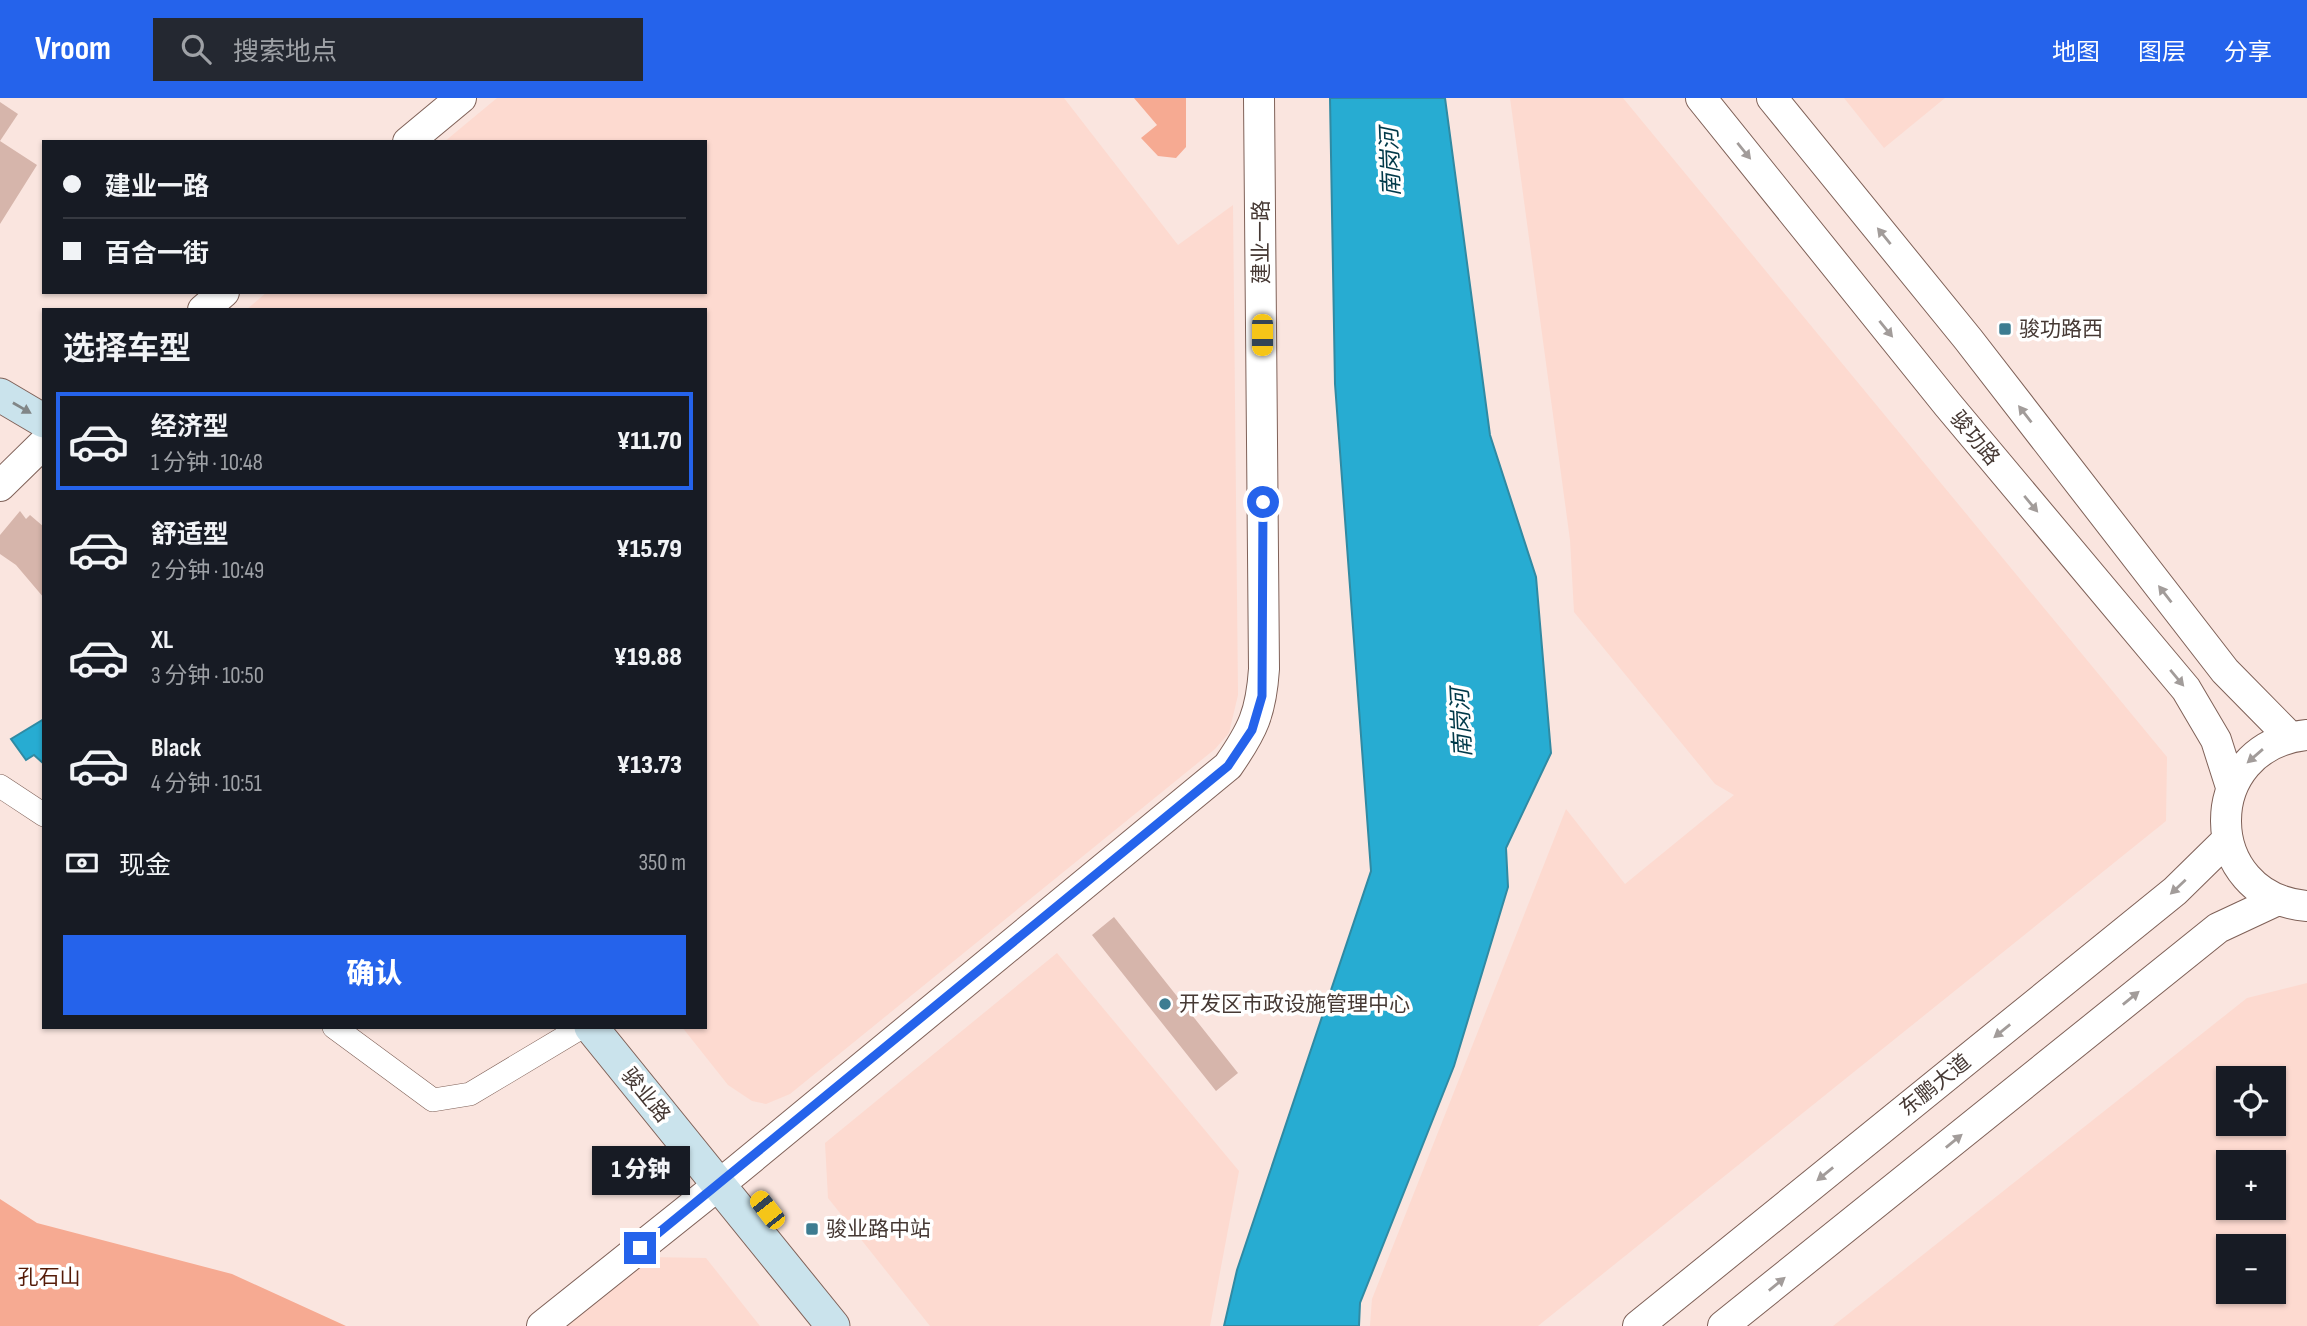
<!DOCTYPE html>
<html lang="zh">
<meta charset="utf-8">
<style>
body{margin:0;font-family:"Sofia Sans Condensed","Noto Sans SC",sans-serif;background:#242831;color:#f1f3f6;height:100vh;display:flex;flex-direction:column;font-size:26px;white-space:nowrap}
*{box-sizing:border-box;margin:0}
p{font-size:23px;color:#9ea1a6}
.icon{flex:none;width:38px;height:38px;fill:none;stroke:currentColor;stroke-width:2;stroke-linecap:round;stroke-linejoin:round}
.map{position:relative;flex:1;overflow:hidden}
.drawer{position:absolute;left:42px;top:210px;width:665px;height:721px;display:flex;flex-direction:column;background:#171b24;border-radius:0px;box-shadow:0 2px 5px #0004}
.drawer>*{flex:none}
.top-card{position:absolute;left:42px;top:42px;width:665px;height:154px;border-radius:0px;box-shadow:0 2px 5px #0004;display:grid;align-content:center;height:154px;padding:0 21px;background:#171b24}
.controls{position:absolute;left:2216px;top:968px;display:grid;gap:14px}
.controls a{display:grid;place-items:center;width:70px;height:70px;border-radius:0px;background:#171b24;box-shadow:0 2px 5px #0004;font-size:35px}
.end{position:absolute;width:32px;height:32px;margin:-16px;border:9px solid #2563eb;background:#fff;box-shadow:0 0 0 4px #fff}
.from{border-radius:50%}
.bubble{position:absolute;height:49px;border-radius:0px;background:#171b24;box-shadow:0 2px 5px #0004;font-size:23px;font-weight:800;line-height:49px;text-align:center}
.car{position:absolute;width:21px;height:42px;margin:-21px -10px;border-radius:9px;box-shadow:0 0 5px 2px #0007;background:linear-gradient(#f5c518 24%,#345 0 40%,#f5c518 0 76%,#345 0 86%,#f5c518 0)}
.top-card b{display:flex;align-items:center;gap:24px;height:66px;font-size:26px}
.top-card b+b{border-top:2px solid #363941}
.top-card i{width:18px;height:18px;background:#f1f3f6}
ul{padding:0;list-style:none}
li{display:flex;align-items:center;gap:21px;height:98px;margin:0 14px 10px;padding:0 7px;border:4px solid transparent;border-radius:0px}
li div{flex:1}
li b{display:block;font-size:26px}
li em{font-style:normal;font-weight:800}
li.active{border-color:#2563eb}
li>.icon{width:63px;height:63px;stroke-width:1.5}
h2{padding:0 21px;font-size:32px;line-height:84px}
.pay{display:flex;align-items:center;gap:18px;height:77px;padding:0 21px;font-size:26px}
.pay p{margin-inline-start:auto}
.action{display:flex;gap:14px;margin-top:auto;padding:14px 21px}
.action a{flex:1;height:80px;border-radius:0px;background:#2563eb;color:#fff;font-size:28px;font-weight:800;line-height:80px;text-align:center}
header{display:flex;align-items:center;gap:42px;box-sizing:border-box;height:98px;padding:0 35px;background:#2563eb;color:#fff}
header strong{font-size:33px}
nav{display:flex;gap:38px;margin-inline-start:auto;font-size:24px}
.search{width:490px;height:63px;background:#242831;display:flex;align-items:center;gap:18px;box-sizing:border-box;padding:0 24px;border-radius:0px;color:#9ea1a6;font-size:26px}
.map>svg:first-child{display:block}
</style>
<header>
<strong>Vroom</strong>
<div class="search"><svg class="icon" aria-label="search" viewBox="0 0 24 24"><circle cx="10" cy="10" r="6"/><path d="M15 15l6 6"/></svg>搜索地点</div>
<nav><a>地图</a><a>图层</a><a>分享</a></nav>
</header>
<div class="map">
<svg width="2307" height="1228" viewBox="0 0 2307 1228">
<rect width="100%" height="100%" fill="#fae5df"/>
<path fill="#fddad0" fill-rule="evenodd" d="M497,0h567l114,147 55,-40 5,490 -9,38 -14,16 -425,345 -24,10 -14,-3 -24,-16 -46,-58h23v-717h-459l21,-18h438v-150h-261z
M1510,0h113l544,659 -1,64 -628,505h-168l2,-27 194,-490 59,75 109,-89 -19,-11 -141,-172 -4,-72z
M1844,0h101l-61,50z
M1057,855l182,218 -29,155h-280l-102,-128 -3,-55z
M2307,885v343h-474l414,-328zM2228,980h45v46h-45zM2228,1064h45v46h-45zM2228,1148h45v46h-45z
M648,1159l58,1 54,68h-195z"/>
<path fill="#f6aa92" d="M1134,0h52v49l-10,11 -18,-2 -17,-18 16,-13z
M0,1101l37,24 195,51 114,52h-346z"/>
<path fill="#27acd2" stroke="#308aa3" stroke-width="2" d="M1330,0h115l45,337 46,142 15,176 -45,95 2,39 -54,179 -94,237 -1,23h-135l13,-56 134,-399 -36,-487z
M44,621v45l-10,-9 -8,5 -15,-21z"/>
<path fill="#d6b5ab" d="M0,4l18,12 -18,27 37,24 -37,59z
M20,413l6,8 4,-4 14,12v71l-28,-33 -16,-11v-19z
M1114,819l124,156 -22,18 -124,-156z"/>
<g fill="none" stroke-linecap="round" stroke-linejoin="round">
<defs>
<path id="minor" d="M0,688l44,29
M334,929l99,73 37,-6 112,-67"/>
<path id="tertiary" d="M1701,0l247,307 238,284 30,51 15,47
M1772,0l196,241 257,332 65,66
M408,44l53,-44
M203,212l21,-18
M0,388l44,-43
M2307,637c-109,11 -107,162 0,171
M542,1228l194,-155 492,-405c25,-36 33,-53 36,-97l-5,-571
M1638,1228l537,-435 52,-51
M1723,1228l495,-398 60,-28"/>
<path id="secondary" d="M0,297l44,26
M591,929l242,299"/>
</defs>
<use href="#minor" stroke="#7f6158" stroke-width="24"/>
<use href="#tertiary" stroke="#7f6158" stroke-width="32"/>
<use href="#secondary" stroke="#7f6158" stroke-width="35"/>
<use href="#minor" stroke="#fff" stroke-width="23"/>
<use href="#tertiary" stroke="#fff" stroke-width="30"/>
<use href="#secondary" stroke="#cae3ec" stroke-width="33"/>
</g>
<defs><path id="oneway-solid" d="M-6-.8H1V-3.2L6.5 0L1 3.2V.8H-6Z" transform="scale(1.75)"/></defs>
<g fill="#a29c9a">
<use href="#oneway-solid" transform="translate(1744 53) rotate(51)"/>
<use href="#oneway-solid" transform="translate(1884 138) rotate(-129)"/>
<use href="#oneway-solid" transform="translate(1886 231) rotate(51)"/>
<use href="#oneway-solid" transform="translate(2025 316) rotate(-128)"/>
<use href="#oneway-solid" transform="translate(2031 406) rotate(50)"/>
<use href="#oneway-solid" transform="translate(2165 496) rotate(-128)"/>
<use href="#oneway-solid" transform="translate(2177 580) rotate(50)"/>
<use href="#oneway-solid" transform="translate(2255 658) rotate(139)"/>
<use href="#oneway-solid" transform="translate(2178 789) rotate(137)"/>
<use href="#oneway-solid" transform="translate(2131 900) rotate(-39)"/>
<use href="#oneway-solid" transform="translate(2002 933) rotate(141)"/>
<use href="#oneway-solid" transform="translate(1954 1043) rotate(-39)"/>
<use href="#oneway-solid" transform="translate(1825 1076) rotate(141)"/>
<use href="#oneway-solid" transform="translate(1777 1186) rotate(-39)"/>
</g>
<use fill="#818687" href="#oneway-solid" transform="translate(22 310) rotate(30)"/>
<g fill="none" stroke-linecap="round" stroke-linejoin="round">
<path stroke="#2563eb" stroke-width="9" d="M640,1150l588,-482 24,-36 10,-34 1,-194"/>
</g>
<g fill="#3d7c91" stroke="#fff" stroke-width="2.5">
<rect x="1998" y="224" width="14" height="14" rx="3.5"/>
<circle cx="1165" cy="906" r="7"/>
<rect x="805" y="1124" width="14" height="14" rx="3.5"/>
</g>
<g text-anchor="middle" stroke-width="7" stroke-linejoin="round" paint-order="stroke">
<g font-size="21" fill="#463934" stroke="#fff">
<text transform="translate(1261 144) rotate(-90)" y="7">建业一路</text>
<text transform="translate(1975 340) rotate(50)" y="7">骏功路</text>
<text transform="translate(1935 987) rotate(-39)" y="7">东鹏大道</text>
<text transform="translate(646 997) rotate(51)" y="7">骏业路</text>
</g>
<g font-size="21" fill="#463934" stroke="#fff" text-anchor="start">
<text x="2019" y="238">骏功路西</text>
<text x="1179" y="913">开发区市政设施管理中心</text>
<text x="826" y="1138">骏业路中站</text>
</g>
<g font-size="21" fill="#551b08" stroke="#fff">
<text x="49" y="1186">孔石山</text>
</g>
<g font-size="23" font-style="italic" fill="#003949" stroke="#fff">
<text transform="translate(1390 64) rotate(-92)" y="8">南岗河</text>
<text transform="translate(1461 625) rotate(-93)" y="8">南岗河</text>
</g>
</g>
</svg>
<div class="controls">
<a><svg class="icon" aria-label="locate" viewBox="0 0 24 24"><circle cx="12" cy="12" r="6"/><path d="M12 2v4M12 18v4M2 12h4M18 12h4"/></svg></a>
<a>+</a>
<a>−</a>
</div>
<i class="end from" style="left:1263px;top:404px"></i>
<i class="end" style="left:640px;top:1150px"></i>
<div class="bubble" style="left:592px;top:1048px;width:98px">1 分钟</div>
<i class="car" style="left:1262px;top:237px;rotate:180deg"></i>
<i class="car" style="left:767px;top:1112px;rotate:322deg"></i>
<div class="top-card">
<b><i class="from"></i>建业一路</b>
<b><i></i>百合一街</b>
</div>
<section class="drawer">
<h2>选择车型</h2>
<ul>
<li class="active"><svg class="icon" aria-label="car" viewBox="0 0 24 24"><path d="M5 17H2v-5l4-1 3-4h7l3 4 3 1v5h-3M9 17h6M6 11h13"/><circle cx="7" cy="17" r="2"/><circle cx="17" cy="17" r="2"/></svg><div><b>经济型</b><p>1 分钟 · 10:48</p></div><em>¥11.70</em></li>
<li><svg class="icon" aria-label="car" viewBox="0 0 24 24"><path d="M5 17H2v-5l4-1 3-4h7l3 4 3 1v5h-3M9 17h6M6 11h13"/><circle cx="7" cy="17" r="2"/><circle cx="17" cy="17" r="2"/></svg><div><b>舒适型</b><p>2 分钟 · 10:49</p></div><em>¥15.79</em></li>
<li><svg class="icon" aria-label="car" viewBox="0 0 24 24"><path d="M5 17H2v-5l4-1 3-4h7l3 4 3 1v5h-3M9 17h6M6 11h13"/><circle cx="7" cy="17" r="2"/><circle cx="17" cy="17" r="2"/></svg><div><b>XL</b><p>3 分钟 · 10:50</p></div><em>¥19.88</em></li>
<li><svg class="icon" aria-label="car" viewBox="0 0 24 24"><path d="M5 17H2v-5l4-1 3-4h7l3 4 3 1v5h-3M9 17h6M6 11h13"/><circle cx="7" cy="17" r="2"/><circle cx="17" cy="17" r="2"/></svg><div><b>Black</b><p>4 分钟 · 10:51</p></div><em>¥13.73</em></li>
</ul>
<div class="pay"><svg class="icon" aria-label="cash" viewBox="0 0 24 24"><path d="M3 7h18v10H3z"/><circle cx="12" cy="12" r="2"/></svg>现金<p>350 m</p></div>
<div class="action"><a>确认</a></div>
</section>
</div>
